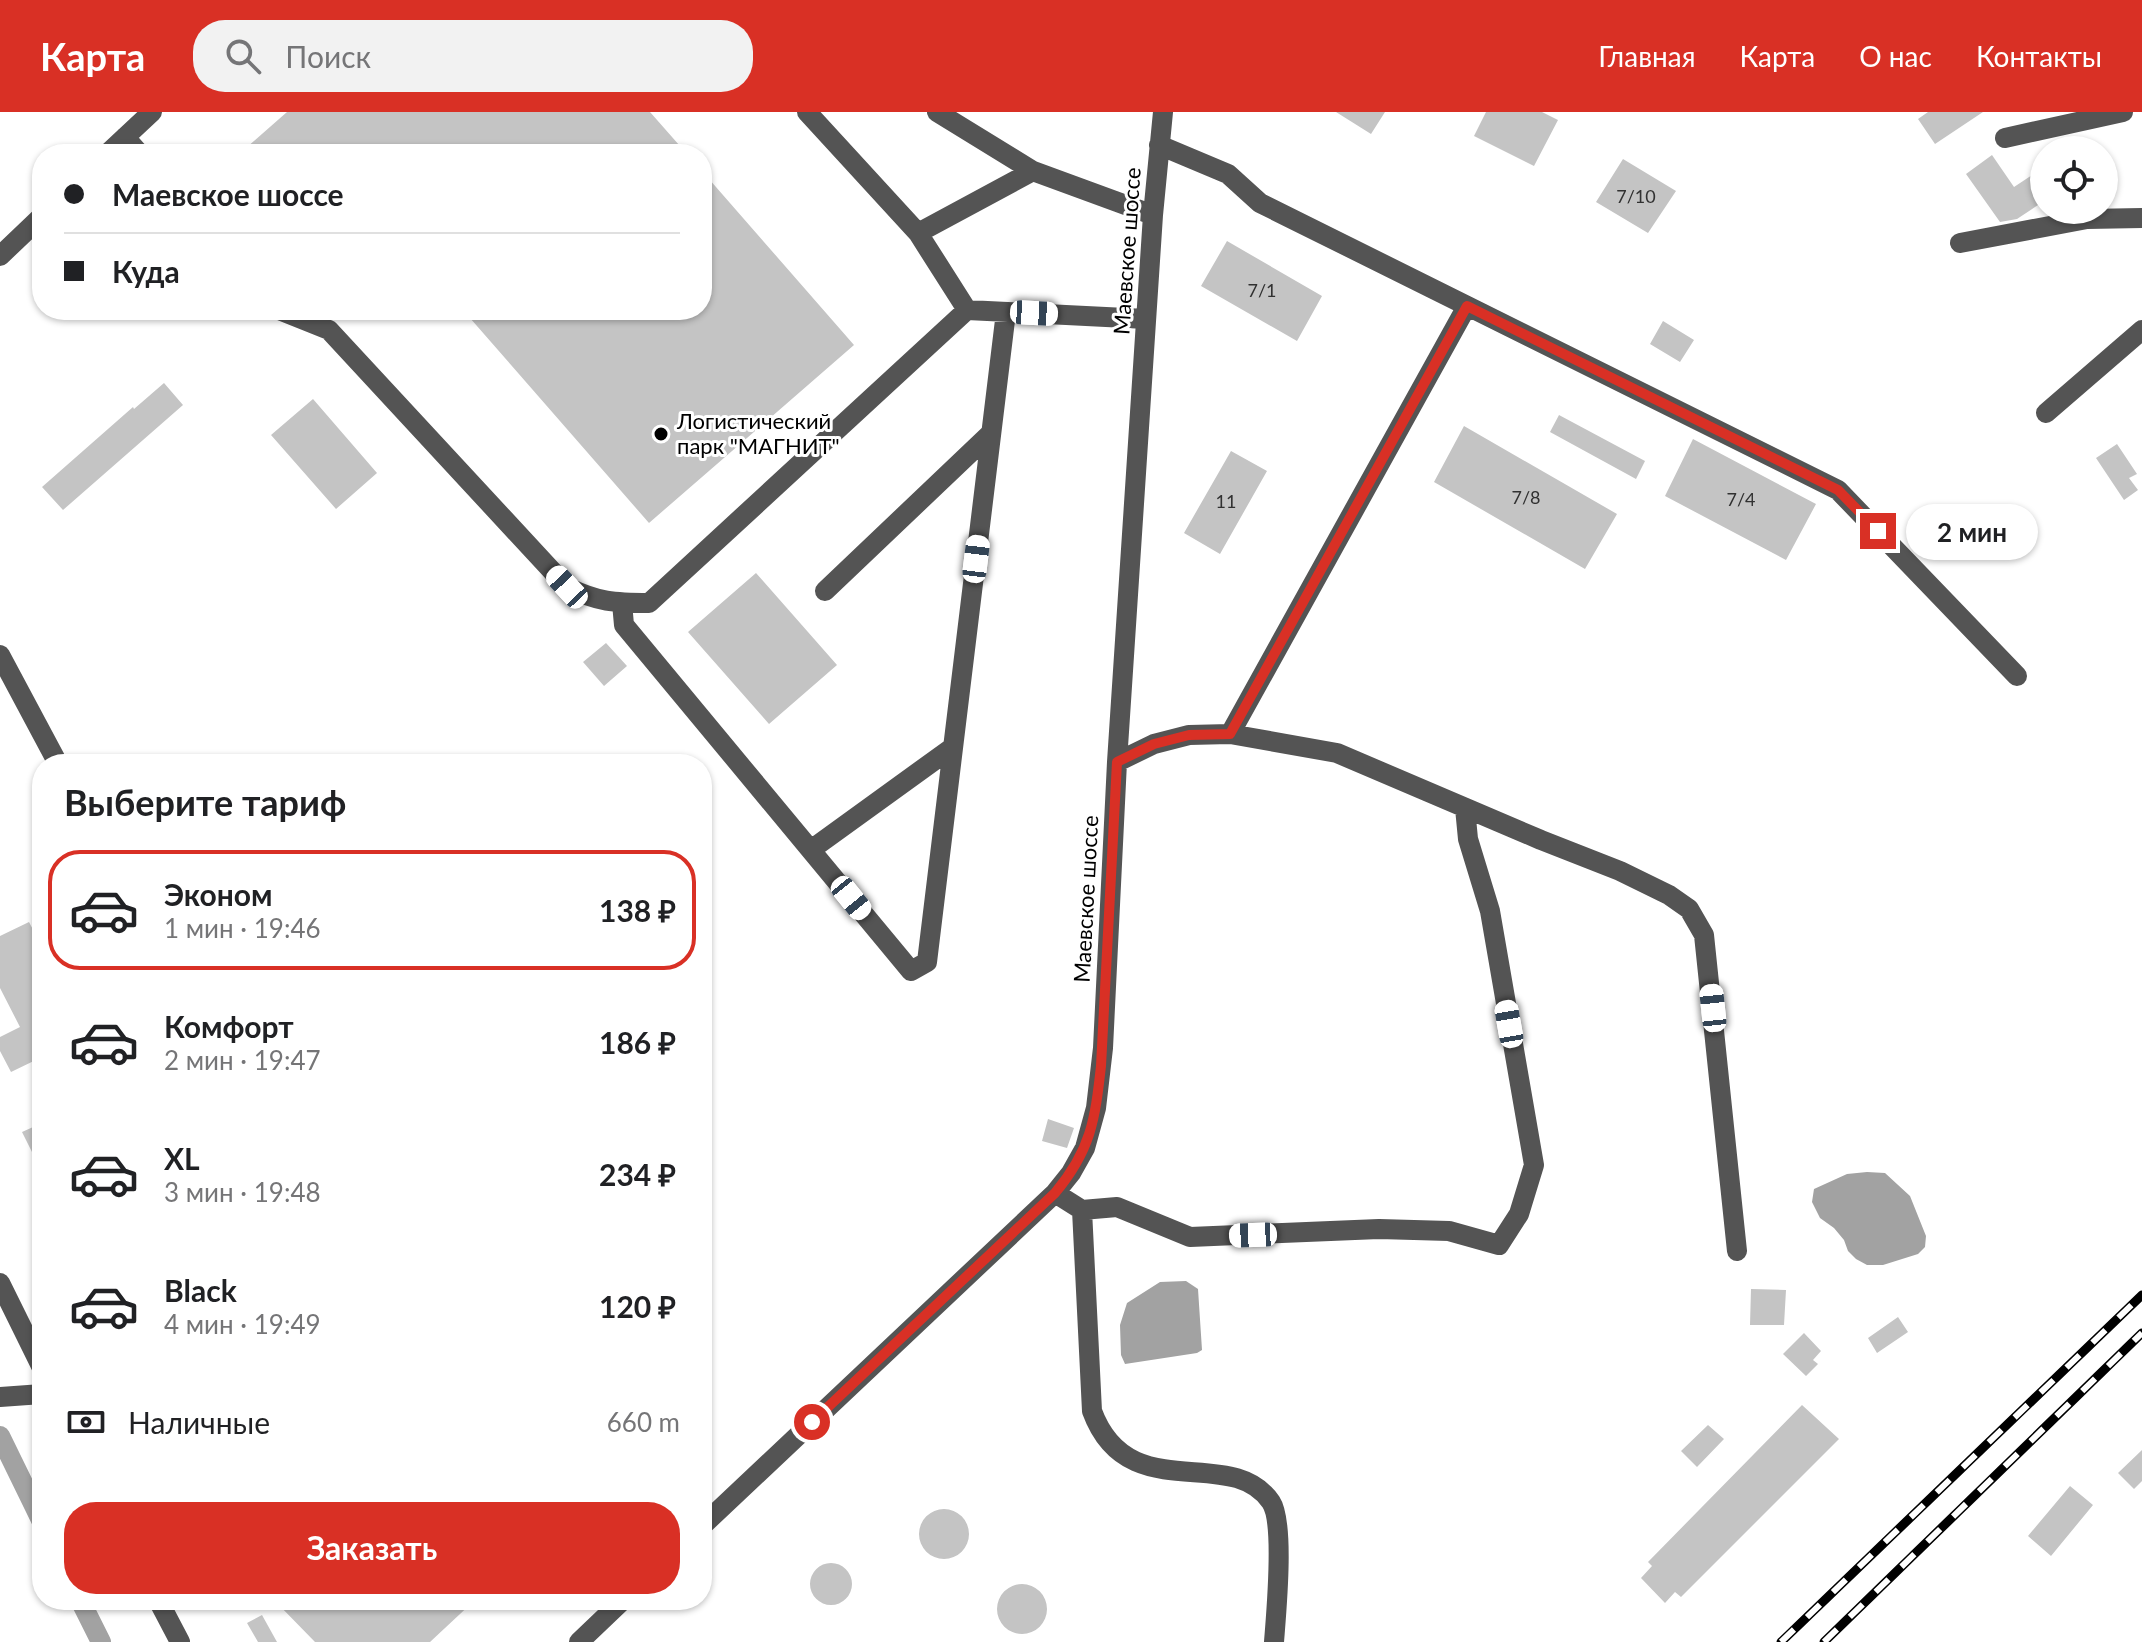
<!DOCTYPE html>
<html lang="ru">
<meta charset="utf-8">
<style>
body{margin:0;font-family:Lato,sans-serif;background:#f2f2f2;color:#202124;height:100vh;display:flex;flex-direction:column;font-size:30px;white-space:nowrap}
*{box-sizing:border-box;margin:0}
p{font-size:26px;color:#757577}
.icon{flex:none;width:44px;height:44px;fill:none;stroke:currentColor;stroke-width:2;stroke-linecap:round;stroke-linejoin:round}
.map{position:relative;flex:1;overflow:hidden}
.panel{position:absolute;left:32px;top:642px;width:680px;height:856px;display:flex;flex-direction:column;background:#fff;border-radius:32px;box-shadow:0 2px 6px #0004}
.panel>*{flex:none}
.top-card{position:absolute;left:32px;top:32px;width:680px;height:176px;border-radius:32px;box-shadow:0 2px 6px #0004;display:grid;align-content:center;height:176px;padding:0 32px;background:#fff}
.fabs{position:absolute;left:2030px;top:24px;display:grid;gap:16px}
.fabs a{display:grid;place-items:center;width:88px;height:88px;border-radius:50%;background:#fff;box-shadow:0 2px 6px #0004;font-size:40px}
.end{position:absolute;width:36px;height:36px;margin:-18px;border:10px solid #d93025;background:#fff;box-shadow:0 0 0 4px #fff}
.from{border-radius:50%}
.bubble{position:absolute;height:56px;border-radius:28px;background:#fff;box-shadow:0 2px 6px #0004;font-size:26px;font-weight:700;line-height:56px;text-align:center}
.car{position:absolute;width:24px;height:48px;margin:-24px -12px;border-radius:10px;box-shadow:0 0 6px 2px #0007;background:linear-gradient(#fff 24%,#345 0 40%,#fff 0 76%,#345 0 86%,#fff 0)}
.top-card b{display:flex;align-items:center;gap:28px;height:76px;font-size:30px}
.top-card b+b{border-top:2px solid #e0e0e0}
.top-card i{width:20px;height:20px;background:#202124}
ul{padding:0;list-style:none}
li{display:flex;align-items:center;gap:24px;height:120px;margin:0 16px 12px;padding:0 16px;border:4px solid transparent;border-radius:32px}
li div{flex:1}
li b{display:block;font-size:30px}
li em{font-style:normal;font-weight:700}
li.active{border-color:#d93025}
li>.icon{width:72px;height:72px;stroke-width:1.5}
h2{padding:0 32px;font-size:36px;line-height:96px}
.pay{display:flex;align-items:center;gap:20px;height:88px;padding:0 32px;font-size:30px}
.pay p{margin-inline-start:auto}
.cta{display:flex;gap:16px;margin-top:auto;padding:16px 32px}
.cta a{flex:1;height:92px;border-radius:32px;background:#d93025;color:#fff;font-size:32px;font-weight:700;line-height:92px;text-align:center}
header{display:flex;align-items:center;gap:48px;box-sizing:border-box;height:112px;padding:0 40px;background:#d93025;color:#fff}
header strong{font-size:38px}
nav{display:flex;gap:44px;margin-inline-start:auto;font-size:28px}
.search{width:560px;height:72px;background:#f2f2f2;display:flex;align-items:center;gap:20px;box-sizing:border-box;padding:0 28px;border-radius:32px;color:#757577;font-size:30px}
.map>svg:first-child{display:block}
</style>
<header>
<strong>Карта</strong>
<div class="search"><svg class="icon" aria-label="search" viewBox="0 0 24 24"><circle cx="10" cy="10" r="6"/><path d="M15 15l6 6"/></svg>Поиск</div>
<nav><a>Главная</a><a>Карта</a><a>О нас</a><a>Контакты</a></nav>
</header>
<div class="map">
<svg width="2142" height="1530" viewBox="0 0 2142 1530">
<rect width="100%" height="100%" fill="#fff"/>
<path fill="#a2a2a2" d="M1867,1060l18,1 25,23 16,40 -1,11 -7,7 -35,11h-16l-11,-6 -8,-8 -4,-11 -10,-12 -14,-10 -8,-16 2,-13 33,-15z
M1186,1169l12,8 4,61 -5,3 -72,11 -4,-9 -1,-30 7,-22 33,-21z"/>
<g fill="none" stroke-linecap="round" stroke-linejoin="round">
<path stroke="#a2a2a2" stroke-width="20" d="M0,1324l42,86
M80,1488l21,42"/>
</g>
<path fill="#c4c4c4" d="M287,0h363l37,42h-448z
M1336,0h49l-14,22z
M1486,0h56l16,8 -24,46 -60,-30z
M1928,0h55l-48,32 -17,-25z
M1992,43l22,32 30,-20v34l-27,18 -17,3 -34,-48z
M1623,47l53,32 -28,42 -52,-31z
M702,59l152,174 -205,178 -186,-213h239z
M1227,129l95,55 -25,45 -96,-55z
M1663,209l31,19 -14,22 -30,-18z
M164,271l19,22 -120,105 -21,-23 91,-80 1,2z
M313,287l64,74 -41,36 -65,-74z
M1559,303l86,46 -9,18 -86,-47z
M1464,314l153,88 -32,55 -151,-87z
M1693,327l123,65 -30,56 -121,-64z
M2117,332l20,30 -8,4 9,12 -14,10 -28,-42z
M1231,339l36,20 -47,83 -36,-21z
M756,461l81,92 -68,59 -81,-92z
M606,531l21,23 -23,20 -21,-24z
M29,810l13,25v110l-31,15 -11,-21v-14l20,-10 -20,-39v-52z
M1048,1007l26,9 -7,20 -25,-7z
M42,1011v49l-20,-40z
M1751,1177l35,1 -2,35h-34z
M1898,1205l10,15 -31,21 -9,-15z
M1804,1221l17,18 -8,9 5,4 -12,12 -23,-22z
M1802,1293l37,34 -158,158 -6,-5 -10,11 -24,-25 11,-12 -4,-4z
M1708,1313l16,14 -27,28 -16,-16z
M2142,1338v31l-8,8 -16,-16z
M2070,1374l23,19 -42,51 -23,-20z
M919 1422a25 25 0 1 1 50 0a25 25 0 1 1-50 0Z
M810 1472a21 21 0 1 1 42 0a21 21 0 1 1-42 0Z
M997 1497a25 25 0 1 1 50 0a25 25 0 1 1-50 0Z
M274,1488h201l-45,42h-115z
M262,1503l15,27h-19l-11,-19z"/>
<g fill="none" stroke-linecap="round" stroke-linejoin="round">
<path stroke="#545454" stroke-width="20" d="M807,0l111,121
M937,0l96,59
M125,25l15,17
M2005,26l118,-26
M1159,33l69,29 32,29 578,287 179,186
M107,42l45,-42
M1960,131l127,-24 55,-1
M0,144l42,-40
M279,198l50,20 238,257c31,15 47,16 82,16l318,-293 -49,-77 115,-62 120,44
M967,198l179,9
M2046,301l96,-83
M825,479l166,-158
M622,491l2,22 287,346 16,-9 79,-650
M0,543l55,103
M1230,622l237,-428
M1117,650l37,-18 35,-9 41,-1 107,19 204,87 79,31 49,24 20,14 15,26 33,316
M812,737l141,-102
M1055,1081l27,17 10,201c36,98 139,32 179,91 14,21 5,113 3,140
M1082,1098l35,-3 73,30 189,-8 70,2 50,14 20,-31 15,-49 -44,-254 -22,-72 -3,-31
M0,1171l42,85
M0,1285l42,-3
M702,1414l353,-333 16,-20 14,-25 11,-40 7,-60 14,-286 36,-547 10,-103
M158,1488l22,42
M579,1530l44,-42"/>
<defs>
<path id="rail" d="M1781,1530l361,-347
M1824,1530l318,-309"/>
</defs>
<use href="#rail" stroke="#000" stroke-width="9"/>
<use href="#rail" stroke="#fff" stroke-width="6" stroke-dasharray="18" stroke-linecap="butt"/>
</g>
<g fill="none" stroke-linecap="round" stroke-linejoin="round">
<path stroke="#d93025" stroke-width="10" d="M812,1310l243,-229c36,-43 40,-73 46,-127l16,-304 37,-18 35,-9 41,-1 237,-428 371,184 40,41"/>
</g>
<circle fill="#000" stroke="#fff" stroke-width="3" cx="661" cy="322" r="8"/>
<g text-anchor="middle" stroke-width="6" stroke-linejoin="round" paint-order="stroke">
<g font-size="18" fill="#313131">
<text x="1636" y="91">7/10</text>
<text x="1262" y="185">7/1</text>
<text x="1526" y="392">7/8</text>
<text x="1741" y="394">7/4</text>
<text x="1226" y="396">11</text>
</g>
<g font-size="22" fill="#000" stroke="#fff">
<text transform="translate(1127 139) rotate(-86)" y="8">Маевское шоссе</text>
<text transform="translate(1086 787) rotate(-87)" y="8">Маевское шоссе</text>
</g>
<g font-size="22" fill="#000" stroke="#fff" text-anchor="start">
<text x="677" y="317">Логистический<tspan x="677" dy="25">парк "МАГНИТ"</tspan></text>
</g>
</g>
</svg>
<div class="fabs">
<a><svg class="icon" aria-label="locate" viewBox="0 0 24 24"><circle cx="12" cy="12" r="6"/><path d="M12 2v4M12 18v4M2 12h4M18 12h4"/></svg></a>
</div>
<i class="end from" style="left:812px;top:1310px"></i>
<i class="end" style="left:1878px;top:419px"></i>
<div class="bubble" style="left:1906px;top:392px;width:132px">2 мин</div>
<i class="car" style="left:1034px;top:201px;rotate:93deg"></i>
<i class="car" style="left:976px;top:447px;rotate:7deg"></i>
<i class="car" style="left:567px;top:475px;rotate:317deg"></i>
<i class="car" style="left:851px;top:786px;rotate:141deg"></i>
<i class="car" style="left:1713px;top:896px;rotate:354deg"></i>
<i class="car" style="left:1509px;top:912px;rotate:350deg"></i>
<i class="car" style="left:1253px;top:1123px;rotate:268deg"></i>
<div class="top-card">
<b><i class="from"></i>Маевское шоссе</b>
<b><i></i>Куда</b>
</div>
<section class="panel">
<h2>Выберите тариф</h2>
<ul>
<li class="active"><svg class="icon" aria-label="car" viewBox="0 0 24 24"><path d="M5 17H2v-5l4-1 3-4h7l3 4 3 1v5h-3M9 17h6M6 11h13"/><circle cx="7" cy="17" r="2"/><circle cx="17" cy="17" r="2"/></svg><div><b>Эконом</b><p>1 мин · 19:46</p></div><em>138 ₽</em></li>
<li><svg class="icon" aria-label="car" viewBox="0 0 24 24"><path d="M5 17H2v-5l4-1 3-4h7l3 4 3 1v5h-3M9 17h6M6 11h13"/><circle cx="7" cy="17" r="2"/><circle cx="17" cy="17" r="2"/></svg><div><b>Комфорт</b><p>2 мин · 19:47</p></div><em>186 ₽</em></li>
<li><svg class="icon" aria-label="car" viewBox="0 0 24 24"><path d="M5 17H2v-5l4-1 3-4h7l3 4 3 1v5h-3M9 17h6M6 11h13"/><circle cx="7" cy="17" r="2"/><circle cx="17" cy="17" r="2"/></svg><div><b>XL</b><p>3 мин · 19:48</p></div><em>234 ₽</em></li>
<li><svg class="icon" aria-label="car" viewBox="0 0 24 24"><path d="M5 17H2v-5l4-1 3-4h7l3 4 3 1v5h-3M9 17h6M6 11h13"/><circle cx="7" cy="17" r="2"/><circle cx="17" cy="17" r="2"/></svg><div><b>Black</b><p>4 мин · 19:49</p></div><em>120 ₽</em></li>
</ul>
<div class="pay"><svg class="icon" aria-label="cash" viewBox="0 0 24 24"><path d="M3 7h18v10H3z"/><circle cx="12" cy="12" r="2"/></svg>Наличные<p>660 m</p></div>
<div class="cta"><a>Заказать</a></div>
</section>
</div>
